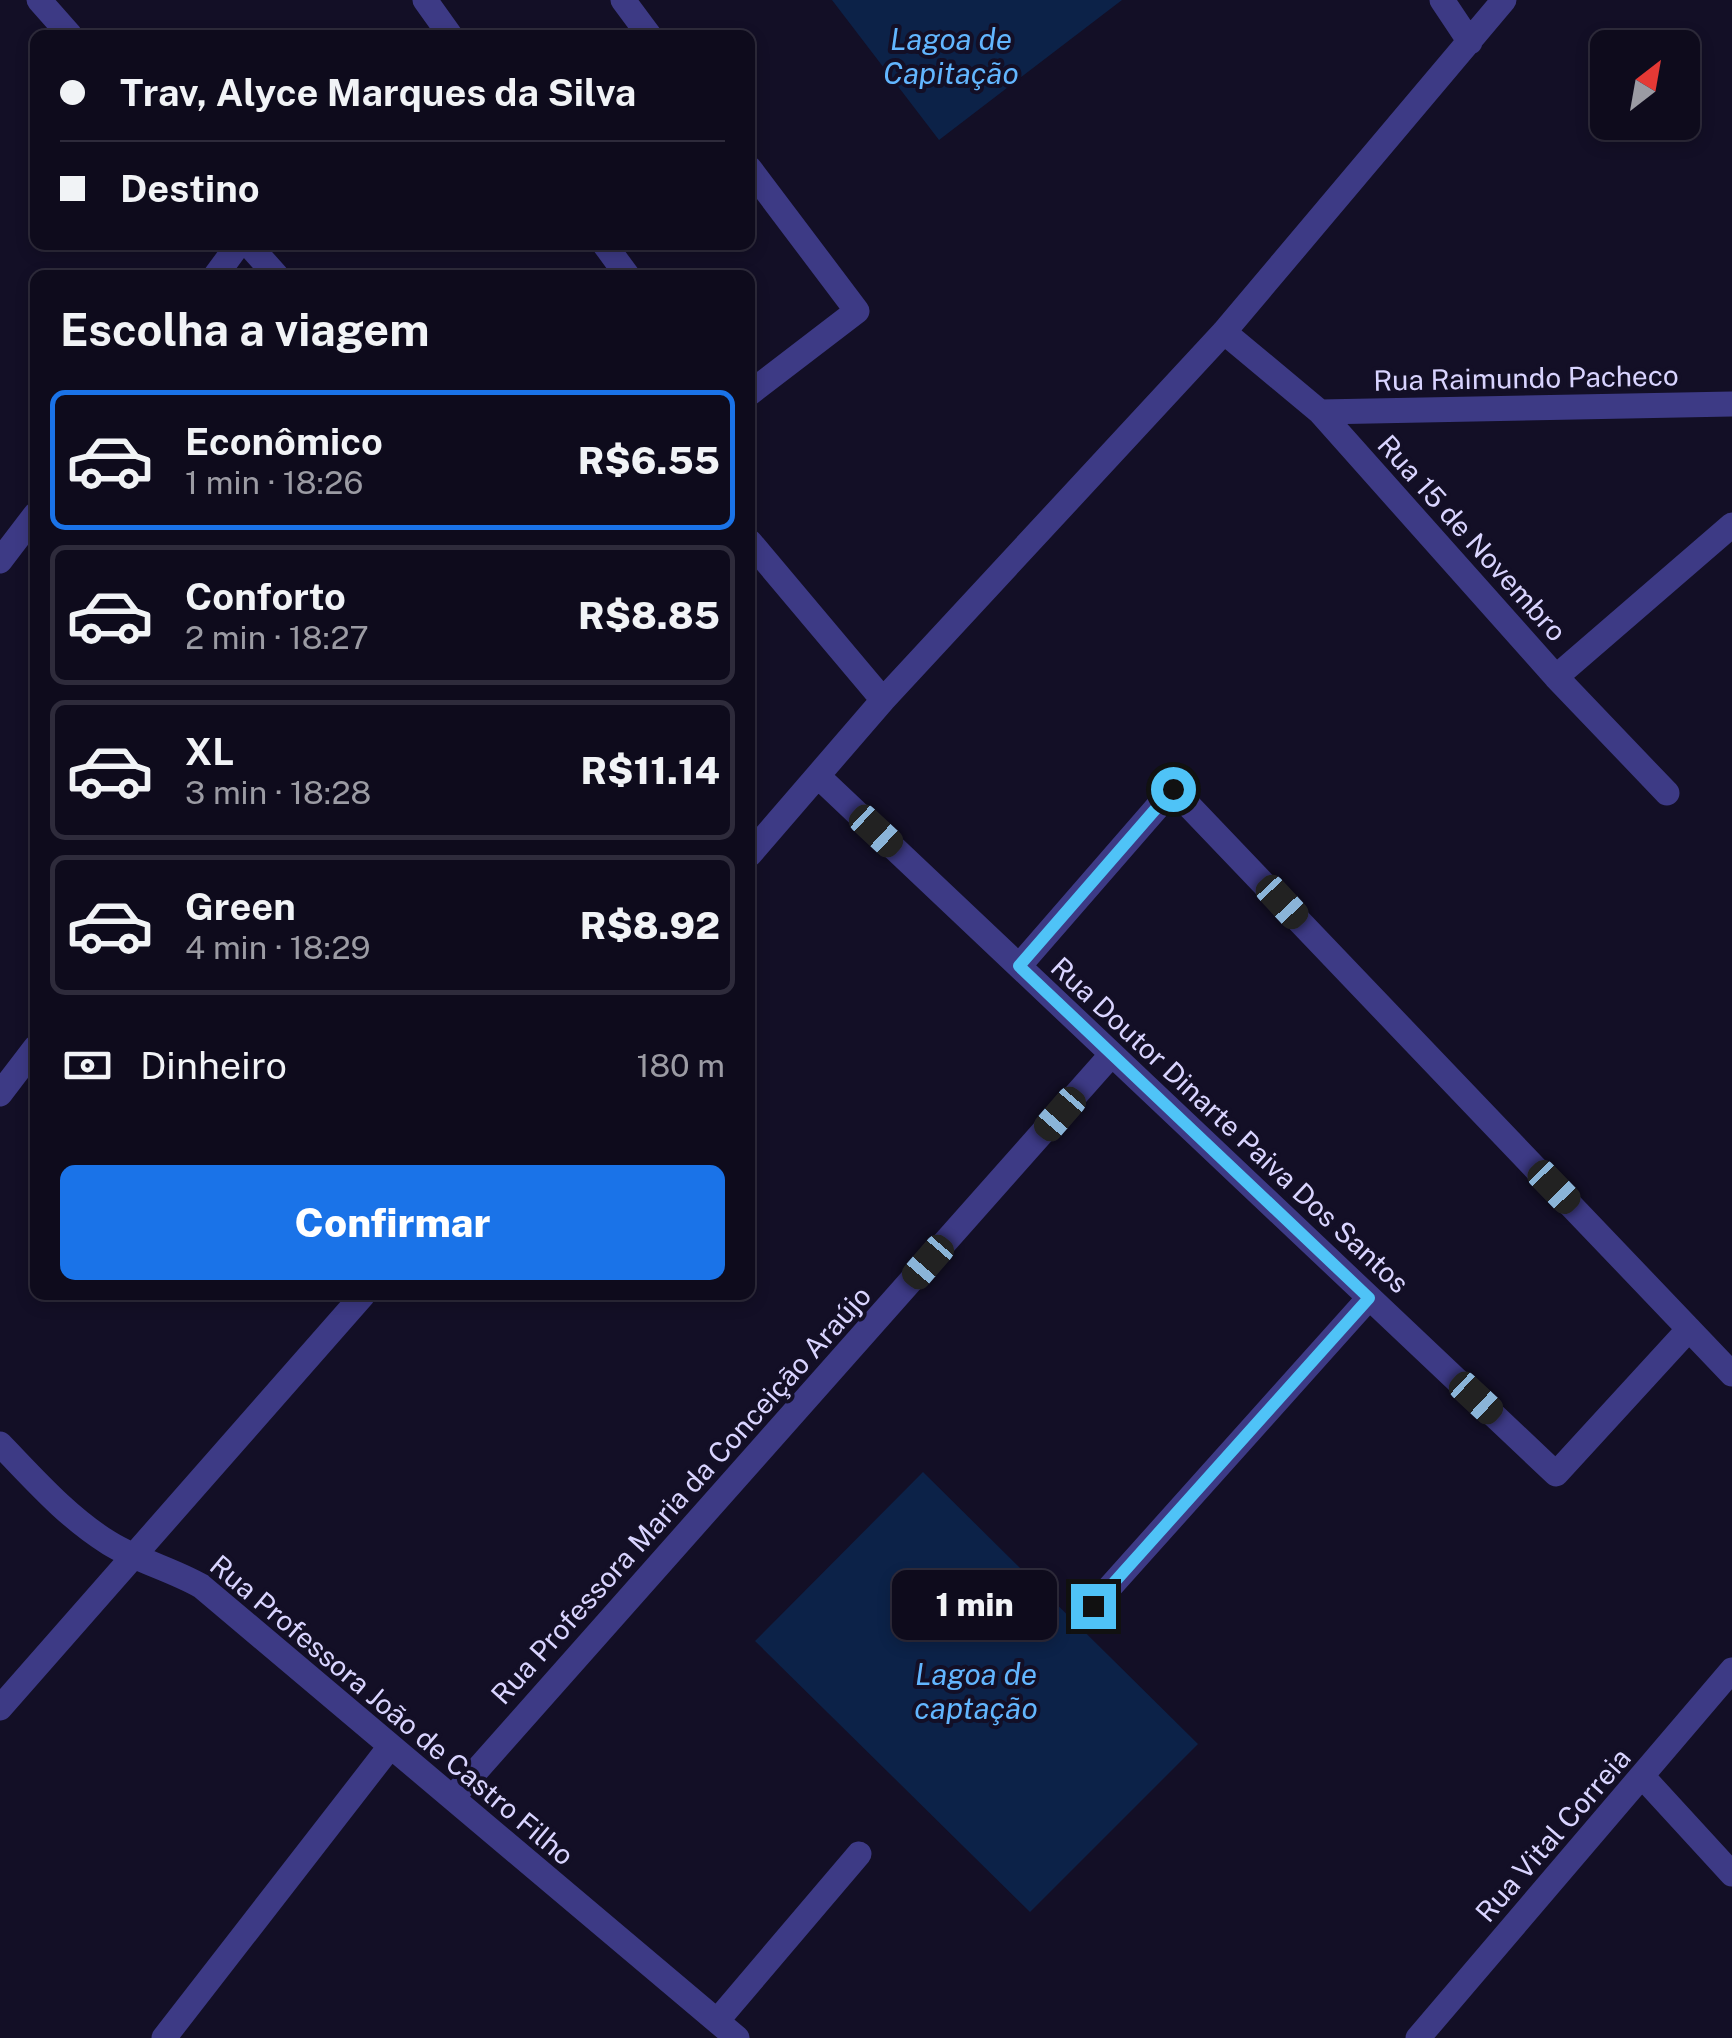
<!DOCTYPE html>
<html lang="pt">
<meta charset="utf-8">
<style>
body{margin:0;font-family:"Public Sans",sans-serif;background:#171425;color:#f1f3f6;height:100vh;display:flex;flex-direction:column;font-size:38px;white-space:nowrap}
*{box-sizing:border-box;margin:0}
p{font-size:32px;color:#9b9ba3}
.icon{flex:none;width:55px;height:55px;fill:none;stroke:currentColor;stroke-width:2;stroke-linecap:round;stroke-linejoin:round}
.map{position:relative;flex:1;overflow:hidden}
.sheet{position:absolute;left:30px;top:270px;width:725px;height:1030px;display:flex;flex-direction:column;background:#0e0b1c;border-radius:15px;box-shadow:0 5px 15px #0003,0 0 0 2px #2e2b3b}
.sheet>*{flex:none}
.guide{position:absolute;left:30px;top:30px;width:725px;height:220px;border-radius:15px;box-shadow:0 5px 15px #0003,0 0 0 2px #2e2b3b;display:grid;align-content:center;height:220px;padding:0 30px;background:#0e0b1c}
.needle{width:65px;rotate:31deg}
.buttons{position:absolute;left:1590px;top:30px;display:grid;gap:20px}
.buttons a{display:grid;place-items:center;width:110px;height:110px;border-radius:15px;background:#0e0b1c;box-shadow:0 5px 15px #0003,0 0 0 2px #2e2b3b;font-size:50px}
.end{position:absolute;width:45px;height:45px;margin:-22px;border:12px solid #4fc3f7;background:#111;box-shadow:0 0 0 5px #111}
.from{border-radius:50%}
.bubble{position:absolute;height:70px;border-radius:15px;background:#0e0b1c;box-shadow:0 5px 15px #0003,0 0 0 2px #2e2b3b;font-size:32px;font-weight:800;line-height:70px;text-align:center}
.car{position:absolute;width:30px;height:60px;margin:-30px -15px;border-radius:12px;box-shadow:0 0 8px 2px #0007;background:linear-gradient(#222 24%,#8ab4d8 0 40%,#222 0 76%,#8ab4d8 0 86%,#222 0)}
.guide b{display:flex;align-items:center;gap:35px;height:95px;font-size:38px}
.guide b+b{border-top:2px solid #2e2b3b}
.guide i{width:25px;height:25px;background:#f1f3f6}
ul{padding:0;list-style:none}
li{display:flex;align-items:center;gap:30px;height:140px;margin:0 20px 15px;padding:0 10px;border:5px solid #2e2b3b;border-radius:15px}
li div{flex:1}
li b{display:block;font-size:38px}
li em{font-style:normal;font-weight:800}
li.on{border-color:#1a73e8}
li>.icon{width:90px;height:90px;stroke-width:1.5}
h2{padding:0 30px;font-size:45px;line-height:120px}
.pay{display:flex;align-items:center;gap:25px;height:110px;padding:0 30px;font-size:38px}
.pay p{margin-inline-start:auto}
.primary-button{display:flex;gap:20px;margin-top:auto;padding:20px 30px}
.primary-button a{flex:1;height:115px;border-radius:15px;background:#1a73e8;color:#fff;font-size:40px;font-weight:800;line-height:115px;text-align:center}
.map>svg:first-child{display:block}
</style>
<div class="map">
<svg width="1732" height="2038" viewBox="0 0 1732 2038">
<rect width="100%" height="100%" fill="#130f26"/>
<path fill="#0c2248" d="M832,0h290l-183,140z
M923,1472l275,272 -168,168 -275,-271z"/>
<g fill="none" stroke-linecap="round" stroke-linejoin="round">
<path stroke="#3d3a85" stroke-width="25" d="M39,0l31,35
M425,0l25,35
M623,0l26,35
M1442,0l28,42
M750,169l107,142 -107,82
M249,245l27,30
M605,245l22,30
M216,275l22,-30
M1224,332l96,80 236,265 111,116
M1320,412l412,-8
M750,542l133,158
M0,561l35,-46
M1556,677l176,-152
M820,778l736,696 133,-145
M750,854l133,-154 341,-368 280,-332
M1019,966l154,-177 559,585
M0,1094l35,-46
M0,1444c34,35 67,73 109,99 29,18 62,26 92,43l536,452
M1093,1606l276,-308
M0,1708l363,-413
M1643,1777l89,97
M453,1797l659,-743
M717,2021l142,-167
M164,2038l225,-290
M1418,2038l314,-368"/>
</g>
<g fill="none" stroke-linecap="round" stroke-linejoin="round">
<path stroke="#4fc3f7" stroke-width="12" d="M1093,1606l276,-308 -350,-332 154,-177"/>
</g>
<g text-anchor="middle" stroke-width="8" stroke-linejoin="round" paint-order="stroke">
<g font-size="28" fill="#d9d4ff" stroke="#130f26">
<text transform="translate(1526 378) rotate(-1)" y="10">Rua Raimundo Pacheco</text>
<text transform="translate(1472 538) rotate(48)" y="10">Rua 15 de Novembro</text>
<text transform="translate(1230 1125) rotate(43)" y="10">Rua Doutor Dinarte Paiva Dos Santos</text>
<text transform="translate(681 1495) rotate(-48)" y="10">Rua Professora Maria da Conceição Araújo</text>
<text transform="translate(392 1710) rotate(40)" y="10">Rua Professora João de Castro Filho</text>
<text transform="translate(1553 1835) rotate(-49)" y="10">Rua Vital Correia</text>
</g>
<g font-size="30" font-style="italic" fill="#62b6ff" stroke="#130f26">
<text x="951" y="50">Lagoa de<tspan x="951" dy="34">Capitação</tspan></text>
<text x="976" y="1685">Lagoa de<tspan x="976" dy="34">captação</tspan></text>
</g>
</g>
</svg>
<div class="buttons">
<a><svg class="needle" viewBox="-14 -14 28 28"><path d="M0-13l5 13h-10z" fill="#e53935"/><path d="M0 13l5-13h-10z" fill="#9b9ba3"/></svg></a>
</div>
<i class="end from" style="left:1173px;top:789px"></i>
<i class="end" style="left:1093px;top:1606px"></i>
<div class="bubble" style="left:892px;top:1570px;width:165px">1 min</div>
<i class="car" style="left:876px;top:831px;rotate:133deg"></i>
<i class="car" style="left:1282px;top:902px;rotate:137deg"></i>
<i class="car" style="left:1060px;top:1114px;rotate:221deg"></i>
<i class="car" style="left:1554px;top:1187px;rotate:136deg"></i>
<i class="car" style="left:928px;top:1262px;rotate:221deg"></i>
<i class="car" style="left:1476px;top:1398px;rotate:133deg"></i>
<div class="guide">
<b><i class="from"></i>Trav, Alyce Marques da Silva</b>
<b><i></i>Destino</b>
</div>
<section class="sheet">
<h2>Escolha a viagem</h2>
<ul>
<li class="on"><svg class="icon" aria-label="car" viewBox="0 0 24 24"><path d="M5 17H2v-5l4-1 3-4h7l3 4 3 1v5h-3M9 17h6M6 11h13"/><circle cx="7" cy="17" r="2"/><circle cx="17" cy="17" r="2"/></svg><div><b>Econômico</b><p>1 min · 18:26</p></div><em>R$6.55</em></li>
<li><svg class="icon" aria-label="car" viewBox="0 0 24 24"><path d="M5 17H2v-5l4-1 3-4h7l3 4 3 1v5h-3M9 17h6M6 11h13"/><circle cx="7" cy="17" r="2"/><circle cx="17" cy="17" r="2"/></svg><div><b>Conforto</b><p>2 min · 18:27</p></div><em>R$8.85</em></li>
<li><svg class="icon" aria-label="car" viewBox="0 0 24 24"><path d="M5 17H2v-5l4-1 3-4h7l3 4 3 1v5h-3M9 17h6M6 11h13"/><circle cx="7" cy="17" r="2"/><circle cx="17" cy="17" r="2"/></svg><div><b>XL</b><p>3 min · 18:28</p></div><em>R$11.14</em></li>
<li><svg class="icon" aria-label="car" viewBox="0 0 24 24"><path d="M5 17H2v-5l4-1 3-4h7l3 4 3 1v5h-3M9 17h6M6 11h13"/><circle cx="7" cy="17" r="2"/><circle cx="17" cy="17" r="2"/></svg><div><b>Green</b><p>4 min · 18:29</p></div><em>R$8.92</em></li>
</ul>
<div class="pay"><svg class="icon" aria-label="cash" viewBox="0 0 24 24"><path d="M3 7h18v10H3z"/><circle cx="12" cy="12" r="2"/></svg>Dinheiro<p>180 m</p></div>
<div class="primary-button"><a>Confirmar</a></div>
</section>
</div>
